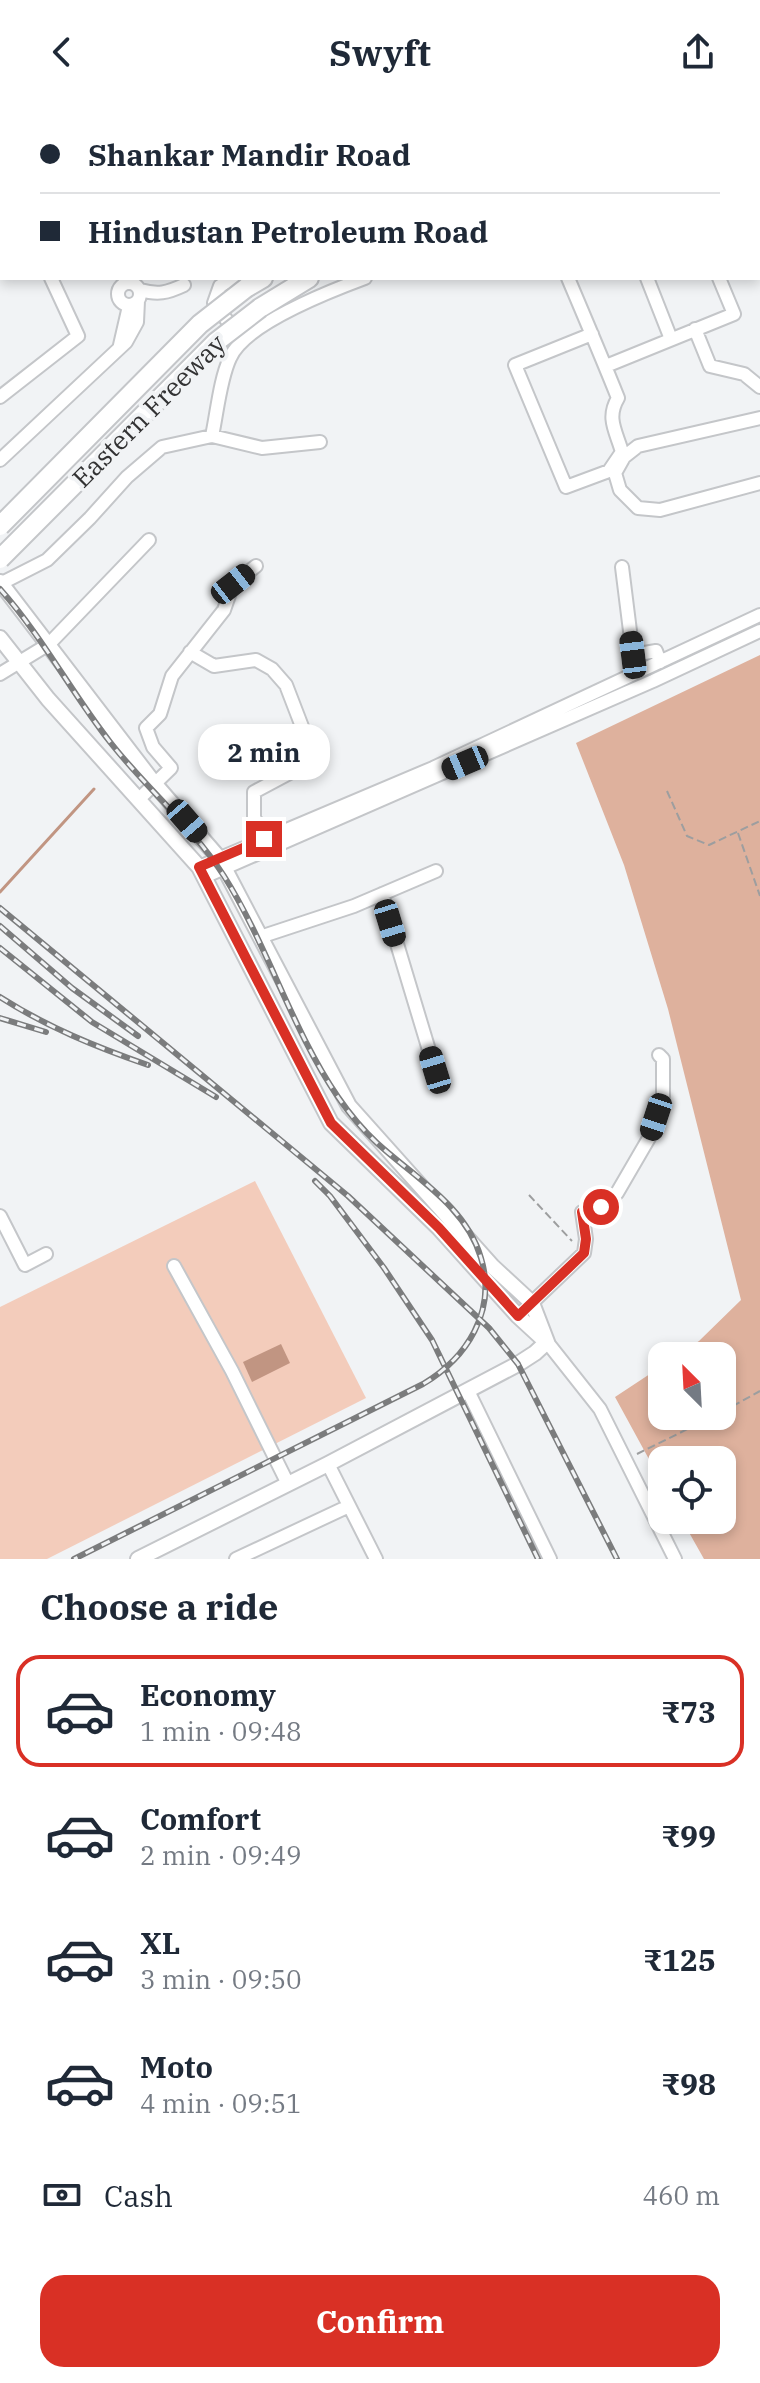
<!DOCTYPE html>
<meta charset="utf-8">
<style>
body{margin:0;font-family:"IBM Plex Serif",serif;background:#f6f6f7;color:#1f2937;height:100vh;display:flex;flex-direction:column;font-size:30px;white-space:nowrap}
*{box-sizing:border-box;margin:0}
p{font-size:26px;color:#747a83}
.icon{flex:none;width:44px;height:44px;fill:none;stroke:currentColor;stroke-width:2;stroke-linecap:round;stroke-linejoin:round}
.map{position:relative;height:1455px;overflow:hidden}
.details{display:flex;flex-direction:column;background:#fff;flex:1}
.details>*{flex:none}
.top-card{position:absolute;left:0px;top:0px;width:760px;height:176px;box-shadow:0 4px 12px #0003;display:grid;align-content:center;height:176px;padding:0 40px;background:#fff}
.needle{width:52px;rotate:336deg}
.controls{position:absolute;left:648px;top:1238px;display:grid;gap:16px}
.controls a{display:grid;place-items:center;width:88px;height:88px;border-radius:16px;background:#fff;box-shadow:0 4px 12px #0003;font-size:40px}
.end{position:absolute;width:36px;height:36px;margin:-18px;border:10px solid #d93025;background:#fff;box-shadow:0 0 0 4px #fff}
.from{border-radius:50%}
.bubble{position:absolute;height:56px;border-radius:24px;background:#fff;box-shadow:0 4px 12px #0003;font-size:26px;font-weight:800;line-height:56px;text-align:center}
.car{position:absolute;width:24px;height:48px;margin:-24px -12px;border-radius:10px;box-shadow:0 0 6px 2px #0007;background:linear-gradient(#222 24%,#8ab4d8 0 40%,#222 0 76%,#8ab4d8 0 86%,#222 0)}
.top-card b{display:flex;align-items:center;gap:28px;height:76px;font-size:30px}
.top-card b+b{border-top:2px solid #e0e1e3}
.top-card i{width:20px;height:20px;background:#1f2937}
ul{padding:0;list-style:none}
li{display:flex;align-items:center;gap:24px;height:112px;margin:0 16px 12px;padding:0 24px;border:4px solid transparent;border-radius:24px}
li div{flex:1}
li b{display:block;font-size:30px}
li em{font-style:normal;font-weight:800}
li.active{border-color:#d93025}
li>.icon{width:72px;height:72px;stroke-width:1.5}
h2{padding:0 40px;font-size:36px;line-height:96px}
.pay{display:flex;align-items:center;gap:20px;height:88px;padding:0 40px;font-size:30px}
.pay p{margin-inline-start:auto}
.cta{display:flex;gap:16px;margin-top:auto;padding:16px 40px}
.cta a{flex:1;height:92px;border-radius:24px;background:#d93025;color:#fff;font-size:32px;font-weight:800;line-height:92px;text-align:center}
header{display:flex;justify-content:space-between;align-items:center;height:104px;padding:0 40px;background:#fff;font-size:36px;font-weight:800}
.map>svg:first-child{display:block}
</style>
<header><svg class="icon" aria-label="back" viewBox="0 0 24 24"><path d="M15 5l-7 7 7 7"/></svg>Swyft<svg class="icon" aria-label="share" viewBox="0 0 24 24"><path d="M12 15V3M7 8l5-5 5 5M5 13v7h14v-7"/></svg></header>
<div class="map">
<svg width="760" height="1455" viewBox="0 0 760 1455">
<rect width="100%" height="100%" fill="#f1f3f5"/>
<path fill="#f3ccbb" d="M255,1077l111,217 -319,161h-47v-252z"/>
<path fill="#deb19d" d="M760,551v904h-56l-22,-39h40v-60h-60v23l-47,-86 47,-31v50h60v-60h-45l22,-15 42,-41 -73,-291 -44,-144 -48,-122z"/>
<path fill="#c19582" d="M281,1240l9,19 -38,19 -9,-20z"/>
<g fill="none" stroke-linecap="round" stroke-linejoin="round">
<path stroke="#c19582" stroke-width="3" d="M0,788l94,-103"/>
<defs>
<path id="minor" d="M6,0l1,2
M27,0v2
M547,0l1,2
M171,2v-2
M245,2l1,-2
M320,2l1,-2
M375,2l2,-2
M471,2l2,-2
M637,2l7,-2
M0,56l2,4
M758,66l2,-1
M0,71l2,4
M234,174l-14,8 -6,17 23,31
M568,174c17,40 34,80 50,120 -12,20 -2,33 4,54l-13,19 -43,16 -51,-122 77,-31
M647,174l24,61
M118 190a11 11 0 1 1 22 0a11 11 0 1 1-22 0Z
M140,186c18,5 27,3 44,-5
M695,225l15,37 34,8 16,13
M120,241l9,-39
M606,262l128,-52 -15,-36
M0,293l78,-61 -27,-58
M760,314l-122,28 -14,11 -9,16 5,17 18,18 22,2 100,-27
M212,332l50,12 58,-6
M0,356l126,-118 11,-20 1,-21
M622,463l11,88 23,-4 4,11
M0,480l47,-24 43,-42 37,-41 35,-30 50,-11c5,-23 8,-57 18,-78 15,-34 100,-67 135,-80
M190,548l24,14 42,-6 16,9 14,16 20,52 -1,15 -6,16 -45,24v25l10,22
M0,570l49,-30 100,-104
M139,695l32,-31 -18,-21 -7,-19 14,-14 12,-38 52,-66 9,-26 23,-18
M199,763l234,-99 327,-153
M204,773l449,-196 107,-50
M382,790l53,176
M260,833l94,-31 82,-35
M0,1112l25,49 21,-11
M174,1162l58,105 56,113
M518,1212l66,-63 2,-14 -4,-27 19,-5 16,-14 32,-55 14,-42v-37l-4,-4
M547,1238l53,67 75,150
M468,1287l82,168
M328,1360l48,95
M236,1455l113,-53"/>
<path id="major" d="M0,478l154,201 65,75 130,248 143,160 40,37 15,39
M0,534l48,61 151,168 132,256 108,105 79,88 25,23
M138,1455l190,-95 190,-100 17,-11 12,-11"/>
<path id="highway" d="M758,15l2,-1
M758,41l2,-1
M246,184l17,-10
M260,204l49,-30"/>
</defs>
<use href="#minor" stroke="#c4c6c9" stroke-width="16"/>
<use href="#major" stroke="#c4c6c9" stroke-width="18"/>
<use href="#highway" stroke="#c4c6c9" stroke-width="22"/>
<path stroke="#9d9e9f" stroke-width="2" stroke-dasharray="8 4" stroke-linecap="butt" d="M667,687l20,45 22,9 51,-24
M738,729l22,63
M529,1091l43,46
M722,1308l38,-21
M637,1350l77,-38"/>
<use href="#minor" stroke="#fff" stroke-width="12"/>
<use href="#major" stroke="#fff" stroke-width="14"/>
<use href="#highway" stroke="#fff" stroke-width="18"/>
<defs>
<path id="rail" d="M0,485c42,47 71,103 110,153 36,46 82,84 114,134 44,70 67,152 114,221 11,16 24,32 39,46 37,34 89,63 104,115 16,53 -14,100 -58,126l-349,175
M0,804l348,288 141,132 29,36 99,195
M0,822l72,62 66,48
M0,844l92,74 124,75
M0,893c47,30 96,50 148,68
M0,914l46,14
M315,1077l15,15 54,72 48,72 106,219"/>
</defs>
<use href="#rail" stroke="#7b7c7d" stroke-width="6"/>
<use href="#rail" stroke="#f1f3f5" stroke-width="3" stroke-dasharray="9" stroke-linecap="butt"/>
<defs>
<path id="highway-bridge" d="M0,422l200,-202 46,-36
M0,455l216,-217 44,-34"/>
</defs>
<use href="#highway-bridge" stroke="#c4c6c9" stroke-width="22" stroke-linecap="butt"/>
<use href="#highway-bridge" stroke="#fff" stroke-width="18"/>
</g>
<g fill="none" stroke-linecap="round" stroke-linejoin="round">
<path stroke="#d93025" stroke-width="10" d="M264,735l-65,28 132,256 108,105 79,88 66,-63 2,-14 -4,-27 19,-5"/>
</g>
<g text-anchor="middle" stroke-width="8" stroke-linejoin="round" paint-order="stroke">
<g font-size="26" fill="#323233" stroke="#f1f3f5">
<text transform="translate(149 307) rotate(-45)" y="9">Eastern Freeway</text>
</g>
</g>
</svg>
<div class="controls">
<a><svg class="needle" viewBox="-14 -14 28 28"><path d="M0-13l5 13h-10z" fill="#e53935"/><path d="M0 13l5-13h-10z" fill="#747a83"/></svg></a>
<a><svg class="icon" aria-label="locate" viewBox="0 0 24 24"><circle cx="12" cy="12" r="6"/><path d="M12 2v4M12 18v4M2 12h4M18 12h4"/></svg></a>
</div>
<i class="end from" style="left:601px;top:1103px"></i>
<i class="end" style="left:264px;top:735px"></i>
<div class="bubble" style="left:198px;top:620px;width:132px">2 min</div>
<i class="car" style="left:233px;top:480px;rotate:52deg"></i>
<i class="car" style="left:633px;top:551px;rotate:353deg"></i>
<i class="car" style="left:465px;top:659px;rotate:247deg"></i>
<i class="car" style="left:187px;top:717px;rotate:139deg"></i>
<i class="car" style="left:390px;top:819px;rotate:163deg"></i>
<i class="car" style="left:435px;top:966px;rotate:343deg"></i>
<i class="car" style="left:656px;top:1013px;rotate:198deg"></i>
<div class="top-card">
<b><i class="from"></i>Shankar Mandir Road</b>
<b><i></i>Hindustan Petroleum Road</b>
</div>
</div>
<section class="details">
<h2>Choose a ride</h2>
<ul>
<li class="active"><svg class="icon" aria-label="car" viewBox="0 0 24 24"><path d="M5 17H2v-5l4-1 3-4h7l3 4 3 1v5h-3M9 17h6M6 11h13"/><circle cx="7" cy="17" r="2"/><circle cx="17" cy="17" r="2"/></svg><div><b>Economy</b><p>1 min · 09:48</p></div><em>₹73</em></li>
<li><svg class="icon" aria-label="car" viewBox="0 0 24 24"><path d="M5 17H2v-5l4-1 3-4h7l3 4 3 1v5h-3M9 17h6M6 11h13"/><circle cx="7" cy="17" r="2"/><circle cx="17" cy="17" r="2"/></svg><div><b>Comfort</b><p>2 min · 09:49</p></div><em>₹99</em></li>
<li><svg class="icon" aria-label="car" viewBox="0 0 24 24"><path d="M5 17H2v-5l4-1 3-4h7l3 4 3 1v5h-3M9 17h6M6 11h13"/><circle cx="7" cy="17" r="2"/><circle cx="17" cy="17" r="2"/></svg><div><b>XL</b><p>3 min · 09:50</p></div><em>₹125</em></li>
<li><svg class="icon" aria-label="car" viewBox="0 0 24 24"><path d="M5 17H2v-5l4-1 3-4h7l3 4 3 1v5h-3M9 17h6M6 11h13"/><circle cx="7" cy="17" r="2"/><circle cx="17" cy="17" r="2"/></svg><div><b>Moto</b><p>4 min · 09:51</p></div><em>₹98</em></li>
</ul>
<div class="pay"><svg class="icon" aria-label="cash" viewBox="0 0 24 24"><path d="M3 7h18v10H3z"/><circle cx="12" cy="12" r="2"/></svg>Cash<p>460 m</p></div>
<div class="cta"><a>Confirm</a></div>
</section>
